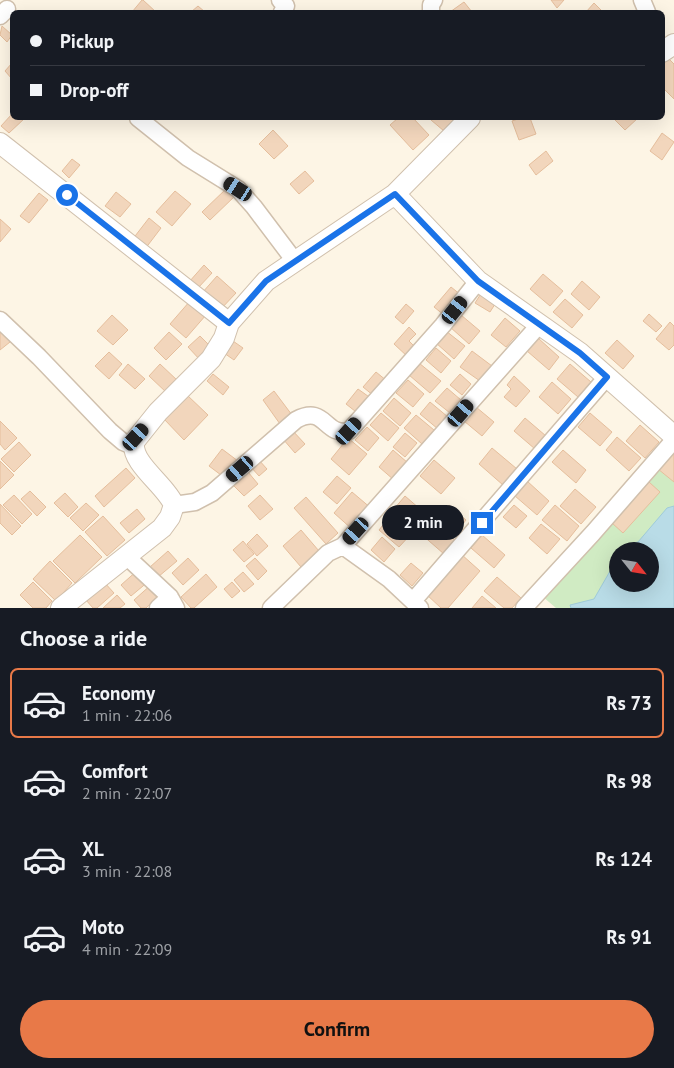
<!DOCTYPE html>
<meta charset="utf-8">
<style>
body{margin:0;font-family:"PT Sans",sans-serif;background:#20242c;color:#f1f3f6;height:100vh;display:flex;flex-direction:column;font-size:19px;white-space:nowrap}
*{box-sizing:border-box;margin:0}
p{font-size:16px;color:#9ea1a6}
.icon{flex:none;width:28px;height:28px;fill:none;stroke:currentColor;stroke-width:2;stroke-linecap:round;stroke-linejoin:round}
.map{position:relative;height:608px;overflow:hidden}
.details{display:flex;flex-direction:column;background:#171b24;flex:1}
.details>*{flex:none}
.guide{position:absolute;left:10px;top:10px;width:655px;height:110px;border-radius:8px;box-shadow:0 5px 20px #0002;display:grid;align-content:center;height:110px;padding:0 20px;background:#171b24}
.needle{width:32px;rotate:120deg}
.fabs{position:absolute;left:609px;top:542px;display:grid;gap:10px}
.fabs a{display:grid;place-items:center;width:50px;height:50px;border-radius:50%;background:#171b24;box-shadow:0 5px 20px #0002;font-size:25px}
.end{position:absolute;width:22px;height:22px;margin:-11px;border:6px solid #1a73e8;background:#fff;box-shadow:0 0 0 2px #fff}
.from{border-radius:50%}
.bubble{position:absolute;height:35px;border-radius:18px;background:#171b24;box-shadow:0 5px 20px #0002;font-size:16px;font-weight:700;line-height:35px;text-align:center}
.car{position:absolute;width:15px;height:30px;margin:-15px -8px;border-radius:6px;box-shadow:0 0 4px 1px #0007;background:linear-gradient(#222 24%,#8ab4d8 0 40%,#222 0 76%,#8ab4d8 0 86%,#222 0)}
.guide b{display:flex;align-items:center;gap:18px;height:48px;font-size:19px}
.guide b+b{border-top:1px solid #363941}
.guide i{width:12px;height:12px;background:#f1f3f6}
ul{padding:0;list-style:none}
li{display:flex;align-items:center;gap:15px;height:70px;margin:0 10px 8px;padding:0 10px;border:2px solid transparent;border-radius:8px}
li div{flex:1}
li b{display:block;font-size:19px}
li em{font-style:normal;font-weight:700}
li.active{border-color:#e87948}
li>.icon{width:45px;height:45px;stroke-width:1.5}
h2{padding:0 20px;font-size:22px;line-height:60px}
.cta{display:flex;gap:10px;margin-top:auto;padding:10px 20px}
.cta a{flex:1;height:58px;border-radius:30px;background:#e87948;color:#111;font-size:20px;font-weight:700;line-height:58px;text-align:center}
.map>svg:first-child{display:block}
</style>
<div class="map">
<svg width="674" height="608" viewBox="0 0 674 608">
<rect width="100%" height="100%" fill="#fdf5e5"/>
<path fill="#d0ebc3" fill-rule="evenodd" d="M674,447v161h-118l-14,-12zM618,551h32v33h-32z"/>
<path fill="#b9dce7" stroke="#9fcbd9" d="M674,506v102h-103l-1,-3 24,-6 23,-40 1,25h32v-33h-28l3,-6 13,-3 29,-34z"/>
<path fill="#f2d6bc" stroke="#e5be9c" d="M142,0h1l13,12h-24z
M551,0h13l-7,8z
M464,2l8,10h-22z
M594,3l8,8 -16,1z
M198,6l7,6h-14z
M2,26l10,9 -5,7 -7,-7z
M668,58l6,6v35l-12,-12v-23z
M12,63v16l-7,-8z
M12,114v4h13l-16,15 -8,-7z
M398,118h15l16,17 -16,15 -23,-25z
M433,118h22l-11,13 -13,-11z
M521,118h9l6,16 -17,6 -7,-19z
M613,118h25l-13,12z
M273,130l15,16 -14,13 -15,-15z
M662,133l12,9 -12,18 -12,-9z
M546,151l7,10 -17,14 -7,-10z
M72,159l8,6 -11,13 -7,-7z
M305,171l9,10 -15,13 -9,-10z
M227,188l8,8 -25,24 -8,-8z
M175,191l16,13 -19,22 -16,-14z
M116,192l15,12 -11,13 -15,-11z
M39,193l9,7 -19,23 -9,-7z
M149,218l12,10 -16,21 -13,-9z
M0,219l11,10 -11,13z
M204,265l8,8 -15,16 -8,-7z
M543,274l20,17 -13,15 -20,-17z
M217,276l19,17 -16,17 -18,-17z
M582,281l18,16 -11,13 -18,-16z
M451,287l10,8 -17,20 -10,-8z
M482,292l15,9 -7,11 -15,-9z
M565,299l18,16 -11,13 -19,-16z
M190,301l16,14 -20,23 -16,-14z
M406,304l8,7 -11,13 -8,-7z
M649,314l13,12 -6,6 -13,-11z
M112,315l16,15 -15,15 -16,-14z
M461,315l19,16 -11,13 -19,-17z
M505,318l15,13 -14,16 -15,-12z
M670,322l4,4v19l-5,5 -13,-11z
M409,327l7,7 -7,7 7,7 -8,9 -14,-13z
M0,330l10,12 -10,8z
M446,331l19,15 -11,13 -18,-16z
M169,332l13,12 -16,16 -12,-12z
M200,336l13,13 -12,12 -13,-14z
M538,338l21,19 -10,13 -22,-19z
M617,340l17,16 -11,13 -18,-16z
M233,341l10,7 -9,12 -10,-7z
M436,348l15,13 -10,12 -15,-13z
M472,351l20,15 -12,15 -20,-14z
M109,352l13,12 -13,15 -14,-13z
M419,363l22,18 -11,12 -21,-18z
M128,364l17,15 -10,10 -16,-14z
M160,364l18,17 -11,12 -18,-17z
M570,364l21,18 -13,15 -21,-18z
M376,372l11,9 -13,15 -11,-9z
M213,374l16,13 -6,8 -16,-14z
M460,374l11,10 -9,11 -12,-10z
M514,376l16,15 -14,16 -12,-10 7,-8 -4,-4z
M408,380l16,14 -11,13 -17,-14z
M552,382l19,17 -13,15 -19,-17z
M447,388l14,12 -11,13 -15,-12z
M358,389l14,10 -12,16 -14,-11z
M274,391l18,24 -12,9 -17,-24z
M187,395l21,20 -24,25 -20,-21z
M394,398l17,15 -11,13 -17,-15z
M430,402l18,15 -10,12 -18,-15z
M476,407l18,15 -12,14 -18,-15z
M381,413l18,15 -11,13 -18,-16z
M590,413l22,19 -12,14 -22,-19z
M416,415l18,15 -12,14 -18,-16z
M525,418l21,18 -11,13 -21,-18z
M0,421l17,17 -12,12 -5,-6z
M640,425l19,17 -14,16 -19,-17z
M367,427l12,11 -11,13 -13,-11z
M292,430l13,14 -10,9 -12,-14z
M405,433l12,10 -12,14 -12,-10z
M617,437l24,21 -12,13 -23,-21z
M348,438l19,16 -18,21 -18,-16z
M19,442l12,13 -17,17 -13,-13z
M492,448l25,21 -14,16 -24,-21z
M222,449l16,12 -13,17 -16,-12z
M393,450l15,13 -14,17 -15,-13z
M563,450l23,20 -10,13 -24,-21z
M672,452l2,2v28l-16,-13z
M258,459l9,10 -8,7 -9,-10z
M434,460l21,18 -14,16 -21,-18z
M0,461l14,14 -14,14z
M126,468l9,10 -31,29 -9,-11z
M248,472l10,12 -14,12 -11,-11z
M337,476l14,12 -14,16 -14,-12z
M527,481l22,20 -12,14 -22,-19z
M649,482l11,10 -37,41 -11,-10z
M575,489l21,18 -15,17 -21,-18z
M30,491l16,16 -9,9 -16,-17z
M352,492l20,17 -19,21 -19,-17z
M65,493l13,14 -10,10 -14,-14z
M14,495l18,19 -10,10 -19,-19z
M260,495l13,14 -13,11 -12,-14z
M405,496l22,19 -11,13 -22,-19z
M306,497l32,36 -12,11 -32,-36z
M86,503l13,12 -16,16 -13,-13z
M0,504l21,22 -9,9 -12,-12z
M449,505l17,15 -12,15 -18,-16z
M514,505l13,11 -11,12 -13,-11z
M555,505l24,21 -12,15 -25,-21z
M137,509l8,10 -16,14 -9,-10z
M391,515l21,18 -13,14 -20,-17z
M103,516l22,24 -18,16 -22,-24z
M433,521l23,20 -12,13 -23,-20z
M541,524l19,15 -13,15 -18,-16z
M301,530l18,21 -18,16 -18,-21z
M257,534l11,12 -11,10 -10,-12z
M80,535l22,22 -27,26 -22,-22z
M482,535l23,20 -11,13 -23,-20z
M382,537l13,12 -11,13 -13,-12z
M243,541l11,13 -10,8 -11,-12z
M168,551l9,10 -19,16 -8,-10z
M461,554l19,17 -32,37h-7l-15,-14z
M188,558l11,12 -16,15 -11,-12z
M255,558l12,13 -9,9 -12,-14z
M50,561l22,22 -16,18 -23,-22z
M411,563l12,10 -11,13 -12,-11z
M139,569l10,12 -18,15 -10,-11z
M243,572l11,12 -10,8 -10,-12z
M206,574l11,13 -23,21h-3l-10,-11z
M497,577l24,21 -9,10h-8l-20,-17z
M33,582l19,19 -6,7h-13l-13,-13z
M104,582l10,11 -17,15h-4l-8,-9z
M232,582l8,9 -8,7 -8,-9z
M152,584l9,10 -15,14h-5l-7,-8z
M117,595l8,9 -5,4h-17z
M482,596l14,12h-24z"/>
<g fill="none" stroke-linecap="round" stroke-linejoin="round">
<defs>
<path id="minor" d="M280,0l6,6 -4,6
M642,0l5,12
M431,12v-7l3,-5
M0,16l7,-7
M138,118l50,40 50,31 16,18 40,53
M0,320l39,37 71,74 13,11 10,4
M174,505l21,-3 17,-9 84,-73c30,-16 28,17 53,11l94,-106 35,-44
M343,546l46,33 31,29
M126,556l44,41 6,11
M413,601l194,-224
M158,608l12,-11
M271,608l57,-55 15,-7 197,-222
M524,608l69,-75 81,-93"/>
<path id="tertiary" d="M662,52l12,-8
M0,143l229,180
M395,194l83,87 102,72 94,83
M61,608l101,-80 8,-11 4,-12c-8,-20 -43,-41 -40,-63l24,-30 53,-53 13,-21 5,-15 37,-42 129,-87 75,-76"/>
</defs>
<use href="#minor" stroke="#d0c0ad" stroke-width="19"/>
<use href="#tertiary" stroke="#d0c0ad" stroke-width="22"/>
<use href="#minor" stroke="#fff" stroke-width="16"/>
<use href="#tertiary" stroke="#fff" stroke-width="20"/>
</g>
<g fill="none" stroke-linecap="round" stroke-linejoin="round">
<path stroke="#1a73e8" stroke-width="6" d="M67,195l162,128 37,-42 129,-87 83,87 102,72 27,24 -125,146"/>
</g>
</svg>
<div class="fabs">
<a><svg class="needle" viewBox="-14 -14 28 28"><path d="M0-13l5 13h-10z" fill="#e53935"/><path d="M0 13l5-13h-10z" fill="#9ea1a6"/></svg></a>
</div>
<i class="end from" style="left:67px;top:195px"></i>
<i class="end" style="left:482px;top:523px"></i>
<div class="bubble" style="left:382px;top:505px;width:82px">2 min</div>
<i class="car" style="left:238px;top:189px;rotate:302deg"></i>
<i class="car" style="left:455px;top:310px;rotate:39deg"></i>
<i class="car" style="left:461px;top:413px;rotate:41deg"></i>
<i class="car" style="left:349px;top:431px;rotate:42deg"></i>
<i class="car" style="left:136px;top:437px;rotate:42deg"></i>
<i class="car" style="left:240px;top:469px;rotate:229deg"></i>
<i class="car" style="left:356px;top:531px;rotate:222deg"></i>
<div class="guide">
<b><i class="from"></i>Pickup</b>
<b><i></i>Drop-off</b>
</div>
</div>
<section class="details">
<h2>Choose a ride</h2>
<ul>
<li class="active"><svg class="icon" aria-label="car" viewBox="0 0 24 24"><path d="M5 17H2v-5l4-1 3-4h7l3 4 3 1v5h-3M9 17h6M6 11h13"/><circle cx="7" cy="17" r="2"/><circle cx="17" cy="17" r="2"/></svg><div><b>Economy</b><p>1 min · 22:06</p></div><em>Rs 73</em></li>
<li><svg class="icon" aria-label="car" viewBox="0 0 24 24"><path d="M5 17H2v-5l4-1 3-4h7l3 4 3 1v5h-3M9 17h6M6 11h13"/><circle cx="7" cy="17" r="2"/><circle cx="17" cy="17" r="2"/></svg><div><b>Comfort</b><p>2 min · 22:07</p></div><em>Rs 98</em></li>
<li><svg class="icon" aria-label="car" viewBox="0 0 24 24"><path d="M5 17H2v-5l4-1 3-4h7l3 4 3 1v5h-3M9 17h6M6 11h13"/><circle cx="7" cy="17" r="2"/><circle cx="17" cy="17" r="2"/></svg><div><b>XL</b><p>3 min · 22:08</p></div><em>Rs 124</em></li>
<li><svg class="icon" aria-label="car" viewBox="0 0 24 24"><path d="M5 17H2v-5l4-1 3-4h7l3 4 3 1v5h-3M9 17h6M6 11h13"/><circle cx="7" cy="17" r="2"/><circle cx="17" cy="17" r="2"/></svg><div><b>Moto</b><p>4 min · 22:09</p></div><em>Rs 91</em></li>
</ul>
<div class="cta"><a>Confirm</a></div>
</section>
